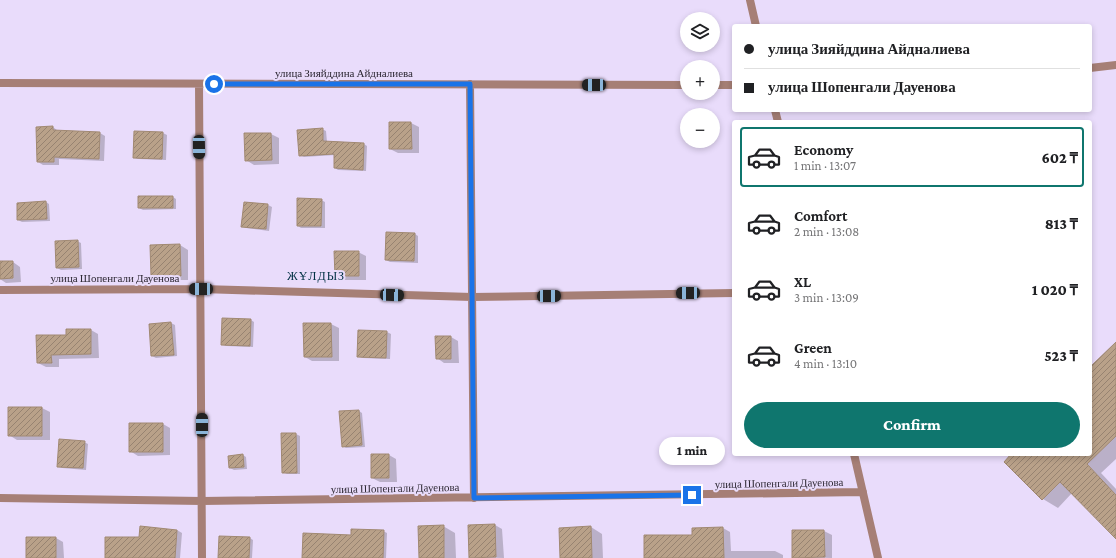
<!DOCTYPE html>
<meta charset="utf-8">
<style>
body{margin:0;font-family:"Crimson Pro",serif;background:#f6f6f6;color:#202124;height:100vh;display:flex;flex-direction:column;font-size:15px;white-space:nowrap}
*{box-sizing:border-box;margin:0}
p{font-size:13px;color:#757577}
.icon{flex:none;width:22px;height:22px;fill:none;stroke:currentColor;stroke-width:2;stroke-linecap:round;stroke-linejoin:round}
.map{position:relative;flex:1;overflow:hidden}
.side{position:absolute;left:732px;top:120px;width:360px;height:336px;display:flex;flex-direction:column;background:#fff;border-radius:4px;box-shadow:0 2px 6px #0003}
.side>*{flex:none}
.top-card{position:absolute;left:732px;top:24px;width:360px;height:88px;border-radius:4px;box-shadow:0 2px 6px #0003;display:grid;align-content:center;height:88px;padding:0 12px;background:#fff}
.fabs{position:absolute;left:680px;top:12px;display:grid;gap:8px}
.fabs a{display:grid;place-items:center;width:40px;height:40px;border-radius:50%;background:#fff;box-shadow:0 2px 6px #0003;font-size:20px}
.end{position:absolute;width:18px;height:18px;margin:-9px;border:5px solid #1a73e8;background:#fff;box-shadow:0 0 0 2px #fff}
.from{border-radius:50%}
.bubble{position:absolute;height:28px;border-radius:14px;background:#fff;box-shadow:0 2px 6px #0003;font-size:13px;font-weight:800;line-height:28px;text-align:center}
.car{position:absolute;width:12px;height:24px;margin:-12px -6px;border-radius:5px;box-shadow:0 0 3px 1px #0007;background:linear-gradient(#222 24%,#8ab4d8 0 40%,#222 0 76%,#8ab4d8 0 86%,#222 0)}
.top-card b{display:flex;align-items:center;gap:14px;height:38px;font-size:15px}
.top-card b+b{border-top:1px solid #e0e0e0}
.top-card i{width:10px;height:10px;background:#202124}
ul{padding:7px 0 0;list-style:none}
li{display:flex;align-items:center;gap:12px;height:60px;margin:0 8px 6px;padding:0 4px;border:2px solid transparent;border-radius:4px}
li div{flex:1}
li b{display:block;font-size:15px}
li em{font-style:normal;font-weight:800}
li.selected{border-color:#0f766e}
li>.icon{width:36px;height:36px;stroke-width:1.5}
.action{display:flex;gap:8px;margin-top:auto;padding:8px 12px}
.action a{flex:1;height:46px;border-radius:24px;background:#0f766e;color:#fff;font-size:16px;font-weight:800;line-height:46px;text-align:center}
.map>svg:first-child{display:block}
</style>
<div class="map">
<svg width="1116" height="558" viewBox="0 0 1116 558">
<defs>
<pattern id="building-hatch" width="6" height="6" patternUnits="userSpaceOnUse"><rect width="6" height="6" fill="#b9a189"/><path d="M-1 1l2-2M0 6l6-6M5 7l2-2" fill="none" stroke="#978371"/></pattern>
</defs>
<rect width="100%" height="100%" fill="#e9dcfb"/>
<path fill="#0003" d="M390,123h21l8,4v26h-21l-8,-4z
M37,127h16l5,4 42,2 5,3 -1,25 -45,-2v6h-16l-5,-3z
M322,129l4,2 1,11 37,2 3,2 -1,25 -28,-1 -3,-2v-13l-31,2 -4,-2z
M135,132l28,1 4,2 -1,25 -28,-1 -4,-2z
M271,134l8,4v26l-25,1 -8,-5z
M173,197l3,2v10l-33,1 -4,-2z
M321,200l4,2v26h-24l-3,-2z
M46,202l3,2 1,17 -28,1 -4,-2z
M245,203l23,2 4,2 -3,24 -23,-3 -4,-2z
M415,234l3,2v27l-28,-1 -4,-2z
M77,241l4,2 1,26 -21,1 -4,-2z
M180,245l8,5v30h-28l-8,-4z
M358,252l8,4v24h-23l-7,-4z
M0,262h13l7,5 1,15 -15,1 -6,-4z
M251,320l3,2 -1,25 -27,-1 -4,-2z
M171,323l4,2 2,31 -21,2 -4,-2 -2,-31z
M331,324l8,4v33h-27l-7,-4z
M91,330l7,4 1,24 -40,1v8h-13l-8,-4z
M359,331l28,1 4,2 -1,25 -28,-1 -4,-2z
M451,337l7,4 1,22h-15l-7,-5z
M1116,349v110l-15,14 15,16v48l-44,-44 -14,15 -15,-9 -38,-37 8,-8h77v-85z
M42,408l8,4v28h-33l-8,-5z
M359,411l3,2 3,34 -19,1 -3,-2z
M163,424l7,4v27l-32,1 -8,-5z
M282,434h14l4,2v38h-13l-4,-2z
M84,442l4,2 -2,26 -24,-2 -4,-2z
M243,455l3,2 1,12 -13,1 -4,-2z
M389,455l7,4 1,23h-17l-8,-4z
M495,525l7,4 2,29 -34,-1z
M443,526l12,7 1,25h-36z
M591,527l11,7 1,24h-42z
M723,528l7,4 1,19h44l8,4v3h-89z
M177,530l5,3 -2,25h-74l34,-20z
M383,531l4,2 -1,25h-83l49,-22z
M824,531l8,4v23l-39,-1z
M56,538l7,4 1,16h-37z
M250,538l3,2 -1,18h-33z"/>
<path fill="url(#building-hatch)" stroke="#a18972" d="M389,122h22l1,27h-23z
M53,126v4l47,2 -1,27 -45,-2v5h-17l-1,-35z
M323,128v13l41,2 -1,27 -29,-2v-14l-35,2 -2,-26z
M134,131l29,1 -1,27 -29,-1z
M244,133h27l1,27 -27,1z
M138,196h35v12h-35z
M297,198l25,1 -1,27h-24z
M46,201l1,18 -30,1v-17z
M244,202l24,2 -2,25 -25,-2z
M386,232l29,1 -1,28 -29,-1z
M78,240l1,27 -23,1 -1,-27z
M180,244l1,32h-30l-1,-31z
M334,251h25v25h-24z
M0,261h13v17l-13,1z
M222,318l29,1 -1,27 -29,-1z
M171,322l3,33 -23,1 -2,-32z
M303,323h28l1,34h-28z
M66,329h25v25l-40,1 1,8h-15l-1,-28h30z
M358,330l29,1 -1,27 -29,-1z
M435,336h16v23h-15z
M1116,342v94l-29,28 29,31v44l-56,-57 -18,18 -38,-38 7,-8h79v-87z
M8,407h34v29h-34z
M359,410l3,35 -20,2 -3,-36z
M129,423h34v29h-34z
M281,433h15l1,40h-15z
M59,439l26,2 -2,27 -26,-1z
M243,454l1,13 -15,1 -1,-12z
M371,454h18v24h-18z
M495,524l1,33 -27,1 -1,-33z
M444,525v33h-25l-1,-32z
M140,526l37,4 -2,28h-70v-21h34z
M591,526l1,32h-32l-1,-30z
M723,527l1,31h-80v-23h48v-7z
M351,529l33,1 -1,28h-81l1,-25 48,2z
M792,530h32l1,27 -33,1z
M219,536l31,1 -1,21h-31z
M26,537h30v21h-30z"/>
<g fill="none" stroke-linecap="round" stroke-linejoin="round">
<path stroke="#a67f76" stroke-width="8" d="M750,0l6,26
M1090,68l26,-3
M0,83l687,2
M199,84l3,474
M470,84l4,414
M713,85h21
M775,110l3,12
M0,290l201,-1 271,8 262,-4
M854,454l24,104
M0,498l202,3 661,-9"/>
</g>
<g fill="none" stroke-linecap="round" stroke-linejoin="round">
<path stroke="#1a73e8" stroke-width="5" d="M214,84h256l4,414 218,-3"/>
</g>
<g text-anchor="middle" stroke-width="4" stroke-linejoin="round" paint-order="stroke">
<g font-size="11" fill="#2d2833" stroke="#e9dcfb">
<text x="344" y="77">улица Зияйддина Айдналиева</text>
<text x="115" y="282">улица Шопенгали Дауенова</text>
<text transform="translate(779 483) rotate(-1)" y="4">улица Шопенгали Дауенова</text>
<text transform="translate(395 488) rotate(-1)" y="4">улица Шопенгали Дауенова</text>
</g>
<g font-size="12" letter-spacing="1" fill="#003043" stroke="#e9dcfb">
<text x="316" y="280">ЖҰЛДЫЗ</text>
</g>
</g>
</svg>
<div class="fabs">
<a><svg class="icon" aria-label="layers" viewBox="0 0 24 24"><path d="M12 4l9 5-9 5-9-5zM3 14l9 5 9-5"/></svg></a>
<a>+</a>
<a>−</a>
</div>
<i class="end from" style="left:214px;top:84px"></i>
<i class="end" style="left:692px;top:495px"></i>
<div class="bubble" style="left:659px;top:437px;width:66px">1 min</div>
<i class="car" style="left:594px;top:85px;rotate:270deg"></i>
<i class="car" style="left:199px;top:147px;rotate:179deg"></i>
<i class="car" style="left:201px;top:289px;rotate:270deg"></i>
<i class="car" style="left:688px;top:293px;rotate:269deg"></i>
<i class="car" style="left:392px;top:295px;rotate:92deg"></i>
<i class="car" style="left:549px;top:296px;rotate:89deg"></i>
<i class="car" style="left:202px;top:425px;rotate:0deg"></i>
<div class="top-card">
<b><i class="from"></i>улица Зияйддина Айдналиева</b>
<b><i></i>улица Шопенгали Дауенова</b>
</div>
<section class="side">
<ul>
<li class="selected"><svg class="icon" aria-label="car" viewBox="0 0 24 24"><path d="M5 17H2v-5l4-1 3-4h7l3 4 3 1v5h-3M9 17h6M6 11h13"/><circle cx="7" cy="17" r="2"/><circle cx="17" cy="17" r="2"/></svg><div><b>Economy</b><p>1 min · 13:07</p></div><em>602 ₸</em></li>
<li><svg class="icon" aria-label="car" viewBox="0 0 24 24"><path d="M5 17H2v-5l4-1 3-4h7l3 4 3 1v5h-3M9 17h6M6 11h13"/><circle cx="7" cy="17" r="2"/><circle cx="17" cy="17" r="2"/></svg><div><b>Comfort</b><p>2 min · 13:08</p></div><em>813 ₸</em></li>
<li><svg class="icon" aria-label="car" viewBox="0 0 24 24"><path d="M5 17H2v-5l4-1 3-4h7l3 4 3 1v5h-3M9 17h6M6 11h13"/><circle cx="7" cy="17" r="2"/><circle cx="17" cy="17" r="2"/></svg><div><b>XL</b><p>3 min · 13:09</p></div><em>1 020 ₸</em></li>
<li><svg class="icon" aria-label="car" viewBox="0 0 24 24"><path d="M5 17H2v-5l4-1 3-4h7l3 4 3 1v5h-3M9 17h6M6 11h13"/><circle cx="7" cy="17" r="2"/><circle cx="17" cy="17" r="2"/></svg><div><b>Green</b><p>4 min · 13:10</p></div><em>523 ₸</em></li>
</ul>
<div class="action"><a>Confirm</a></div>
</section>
</div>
